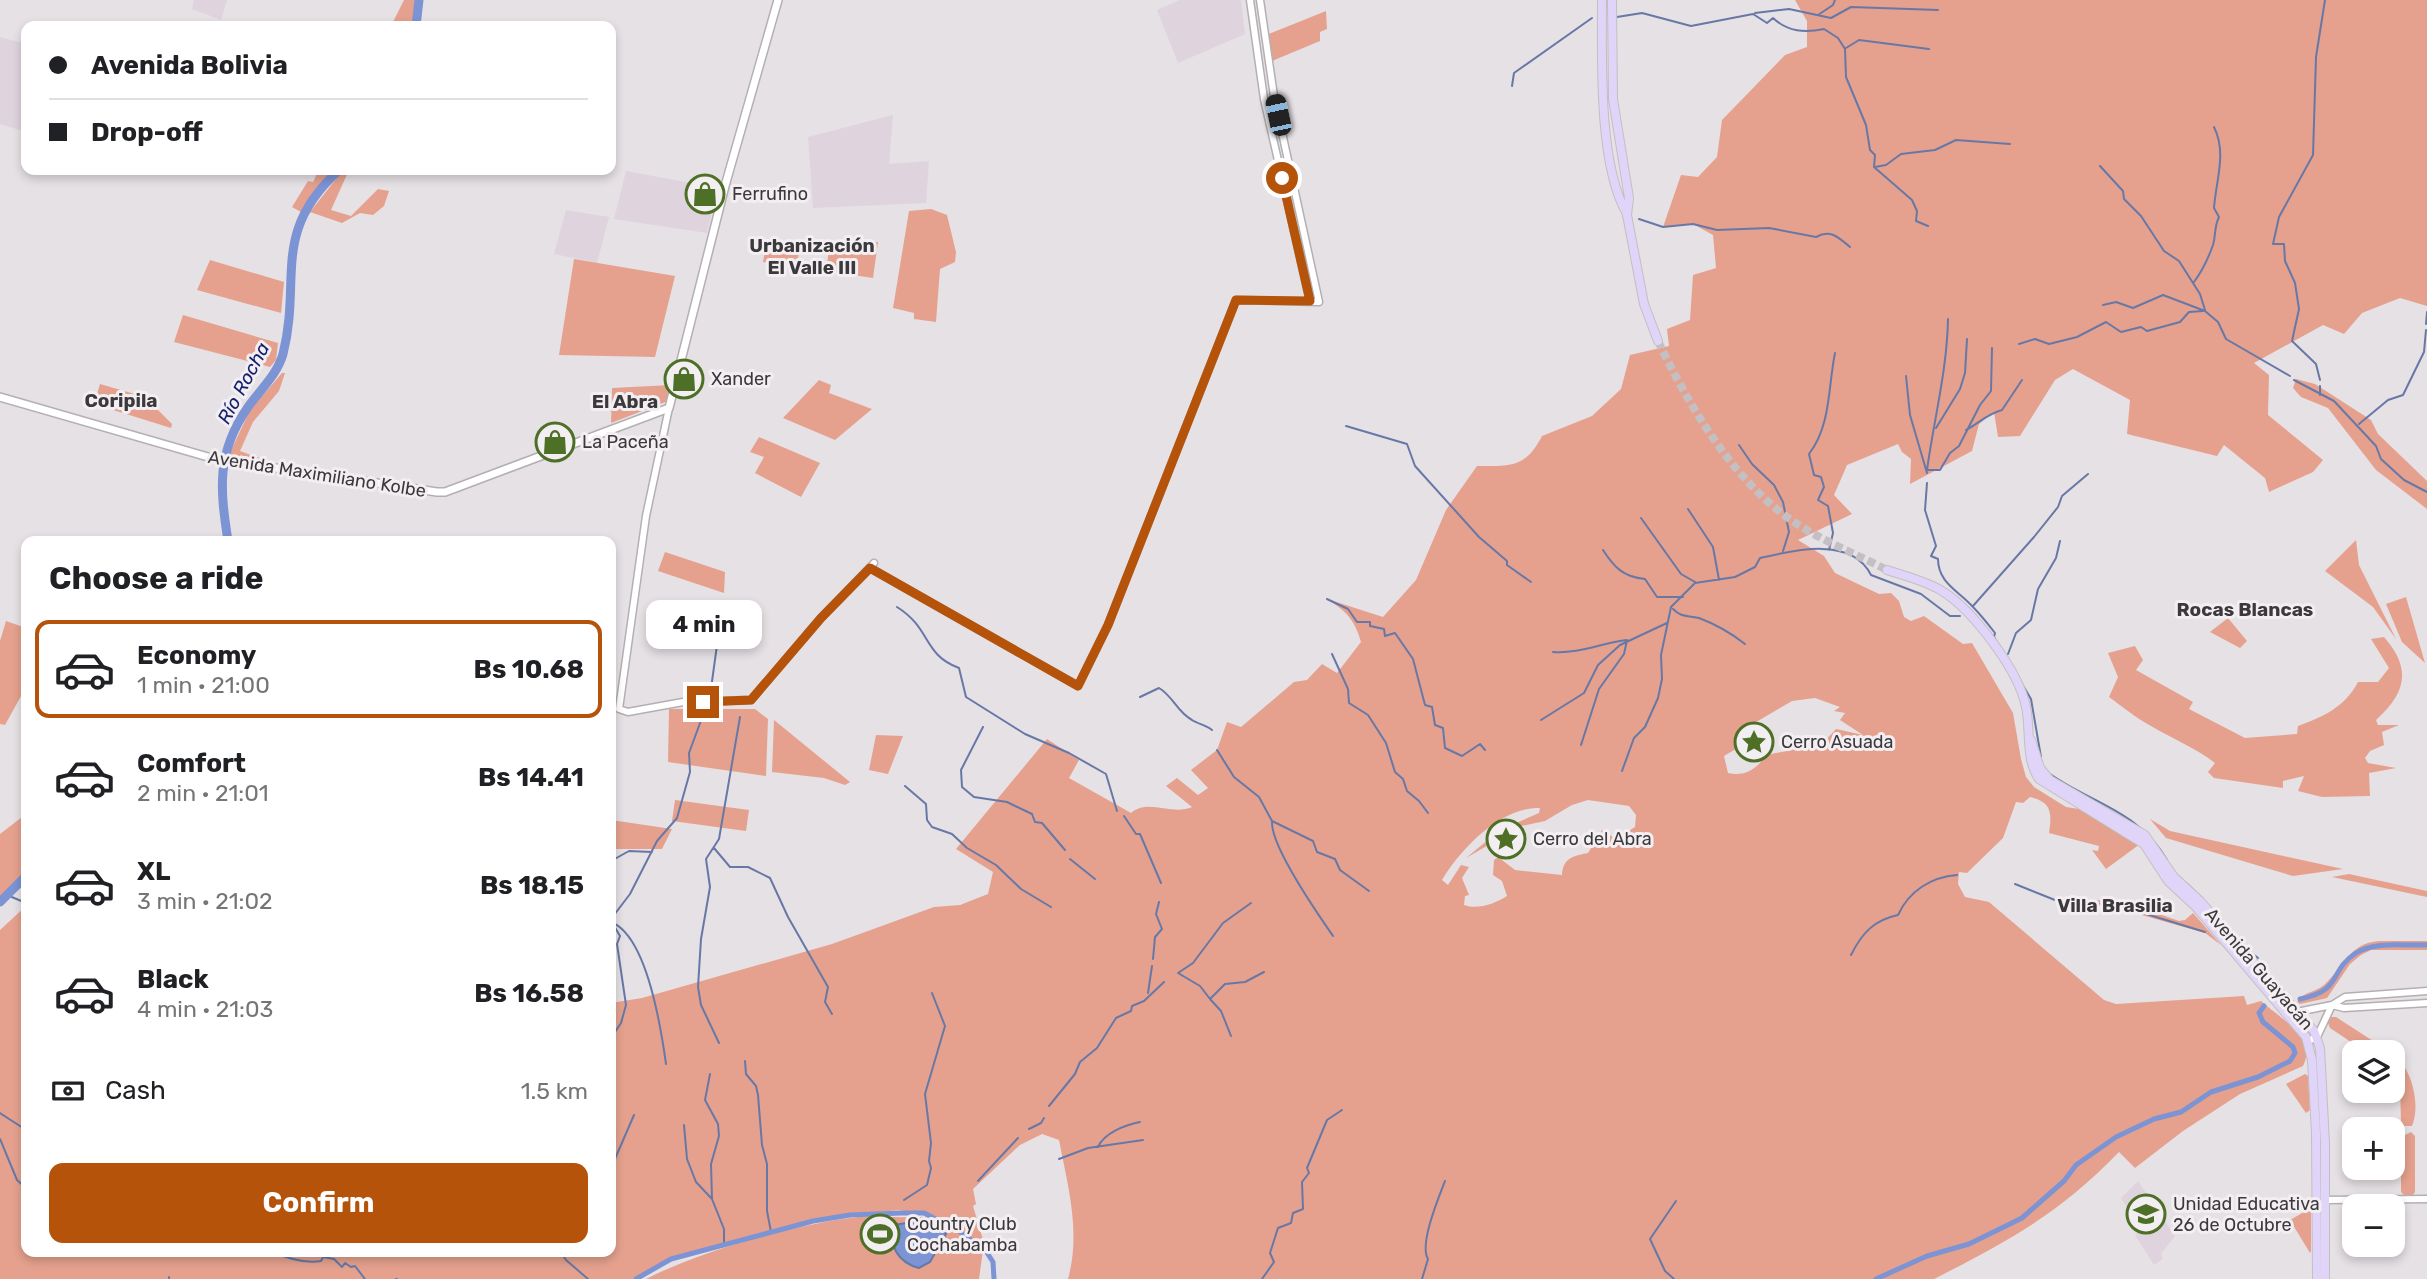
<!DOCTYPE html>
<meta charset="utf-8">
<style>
body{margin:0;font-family:Rubik,sans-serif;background:#f6f6f6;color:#202124;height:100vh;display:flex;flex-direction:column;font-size:26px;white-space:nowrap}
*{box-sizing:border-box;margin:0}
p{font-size:23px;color:#757577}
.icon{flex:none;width:38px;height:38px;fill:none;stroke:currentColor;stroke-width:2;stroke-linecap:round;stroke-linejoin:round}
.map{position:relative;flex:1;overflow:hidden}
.panel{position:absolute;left:21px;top:536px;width:595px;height:721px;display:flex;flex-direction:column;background:#fff;border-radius:14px;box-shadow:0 4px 10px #0003}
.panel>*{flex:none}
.hud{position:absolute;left:21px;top:21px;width:595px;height:154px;border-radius:14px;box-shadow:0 4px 10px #0003;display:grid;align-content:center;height:154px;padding:0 28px;background:#fff}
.fabs{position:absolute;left:2342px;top:1040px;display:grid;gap:14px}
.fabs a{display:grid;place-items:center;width:63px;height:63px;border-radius:14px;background:#fff;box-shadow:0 4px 10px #0003;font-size:35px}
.end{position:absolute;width:32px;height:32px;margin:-16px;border:9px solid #b45309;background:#fff;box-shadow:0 0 0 4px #fff}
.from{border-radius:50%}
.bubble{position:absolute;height:49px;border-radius:14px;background:#fff;box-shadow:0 4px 10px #0003;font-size:23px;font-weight:700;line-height:49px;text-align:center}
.car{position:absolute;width:21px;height:42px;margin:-21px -10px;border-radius:9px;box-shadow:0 0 5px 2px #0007;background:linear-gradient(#222 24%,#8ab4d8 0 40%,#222 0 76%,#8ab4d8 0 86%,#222 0)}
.hud b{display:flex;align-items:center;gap:24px;height:66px;font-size:26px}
.hud b+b{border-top:2px solid #e0e0e0}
.hud i{width:18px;height:18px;background:#202124}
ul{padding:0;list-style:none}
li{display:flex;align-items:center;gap:21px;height:98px;margin:0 14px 10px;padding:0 14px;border:4px solid transparent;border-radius:14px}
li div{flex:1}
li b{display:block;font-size:26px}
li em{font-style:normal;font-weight:700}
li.on{border-color:#b45309}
li>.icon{width:63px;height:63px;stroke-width:1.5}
h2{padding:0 28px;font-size:32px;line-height:84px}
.pay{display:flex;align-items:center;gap:18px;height:77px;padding:0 28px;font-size:26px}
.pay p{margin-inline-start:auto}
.primary-button{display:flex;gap:14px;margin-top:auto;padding:14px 28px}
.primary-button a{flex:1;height:80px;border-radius:14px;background:#b45309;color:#fff;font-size:28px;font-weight:700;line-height:80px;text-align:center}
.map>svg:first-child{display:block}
</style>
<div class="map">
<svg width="2427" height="1279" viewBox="0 0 2427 1279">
<rect width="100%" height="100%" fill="#e6e1e5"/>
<path fill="#dfd4dd" d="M194,0h33l-6,20 -29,-11z
M1180,0h61l4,34 -67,29 -21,-53z
M0,37l26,7v88l-26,-8z
M893,115l-4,49 40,-3 -3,42 -113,5 -5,-71z
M626,171l92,17 -11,45 -93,-14z
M566,210l43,7 -12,46 -43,-9z
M2138,1181l37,55 -14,18 2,5 -9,6 -19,-30 6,-5 -20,-32z"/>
<path fill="#e5a18e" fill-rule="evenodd" d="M404,0h13l-3,26h-23z
M1795,0h632v306l-27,-8 -38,15 -18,21 -21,-9 -69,38 15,12 -1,40 55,45 -10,12 -44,20 -4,-14 -41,-33 -7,11 -90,-22 3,-34 -57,-31 -18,11 -35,56 -22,1 -4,-25 -15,12 -7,27 -62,33 1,-25 -9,-7 -4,-8 -51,21 -13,30 18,19 -54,26 26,16 11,17 44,21 12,-1 8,8 5,16 7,4 13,-5 39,28 9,-1 41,70 8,46 5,18 8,10 32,20 13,2 61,35 -34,25 -14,-19 6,1 1,-5 -50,-13c3,-20 3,-31 -19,-36l-7,6 -7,-1 -13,36 -36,35 -8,-1 -1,12 7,13 24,5 115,98 12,4 128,-8 3,9 14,-4c16,15 57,37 42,65l-63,28 -57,37 -48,37 -16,-16c-60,62 -109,88 -185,127h-866c13,-47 0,-92 -9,-139l-17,-6 -22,11 -47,44 3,15 -3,2 11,37 -5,36h-333c54,-28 153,-56 213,-62 25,-2 51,2 76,-1l-36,-6 -87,9 -141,38 -38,22h-633v-349l26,-24v345h585v-248l31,-5 190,-54 102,-37 26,-2 28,-11 5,-22 -37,-23 91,-110 32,21 -10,18 62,35c17,-15 41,3 61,-6l-26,-21 11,-8 21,17 10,-7 -17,-18 26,-20 10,-28 14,5 53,-45 13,-2 15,-16 15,9 24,-31c-6,-22 -15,-31 -34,-43l56,18 33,-37 30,-70 31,-44c33,0 48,3 65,-30l50,-20 29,-27 9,-34 39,-9 -2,-17 23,-9 3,-45 23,-7 -3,-33 -20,-11 -30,3 18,-52 17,2 19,-20 5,-37 63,-65 22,-8v-26zM1815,698l25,9 -6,4 11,2 -5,7 23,15 -27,-6 -14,15 -56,11c-9,14 -21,22 -38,18l-4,-17 15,-9 7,-19 46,-27zM1588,800l41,6 7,9 -1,12 -19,12 -14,-9 -14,23c-15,3 -25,5 -26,22l-47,-5 -17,-13 -4,3 -1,15 9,6 5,15c-13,8 -29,14 -43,9l1,-9 4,-1 -7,-17 7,-11 -8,-2 -13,20 -6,-5c19,-31 58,-73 98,-72l-1,5 -39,17 -34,28 55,-32 24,-5 27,-16z
M1326,11l1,18 -7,3v9l-48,20 -3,-27z
M319,170h15l-33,42 -9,-5 16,-26 5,1z
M343,170h6l-18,40 20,6 27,-27 11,2 -5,15 -11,9 -13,-2 -18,10 -32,-11z
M931,209l16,6 9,37 -1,10 -15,7 -4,53 -22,-3v-6l-21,-5 16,-97z
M878,242l-5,36 -47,-7 4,-28z
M766,246l33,5 -2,16 -34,-5z
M574,259l101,17 -20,81 -96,-2z
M210,260l74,22 -3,31 -84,-23z
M183,315l95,28 -2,17 -6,7 -96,-25z
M282,373h3l-6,18 -26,31 -13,29 39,14 -51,-8 22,-47z
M2296,379l19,5 56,36 7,14 49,47v28l-51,-39 -48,-62 -27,-11 -8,-9z
M819,380l12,5 -2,8 43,16 -37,31 -52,-22z
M100,384l45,13 27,27 -1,4 -77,-24z
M671,385l-3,16 -57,22 1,-35z
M759,437l61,26 -19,34 -46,-24 9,-16 -14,-5z
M2356,540l3,25 37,74 -23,-32 -48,-36z
M665,552l60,20 -1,21 -66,-22z
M2406,597l19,66 -23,-21 -16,-38z
M2228,618l19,23 -7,7 -30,-16z
M6,621l20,7v59l-21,38 -5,-1v-83z
M2384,637c28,32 22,56 -8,83l2,5h21l-17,7 2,13 -14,6 -5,7 3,5 28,5 -27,5 1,23 -48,1 -24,-6 6,-15 -21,5v7l-69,-10 -6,-6 7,-9c-21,-16 -42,-24 -64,-37 -15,-8 -28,-19 -42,-29l9,-20 -10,-24 27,-7 8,14 -7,10 57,32 -4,7 56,29 52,-4 1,-8c25,-9 47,-19 60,-44h20l11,-14 -18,-29z
M669,709h86l13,10 -2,57 -98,-14z
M774,720l76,62 -5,3 -21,-7 -52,-6z
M876,735l27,1 -15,38 -19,-4z
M675,800l74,10 -3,21 -74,-10z
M26,814v59l-26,25v-64z
M2150,819l20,12 173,38 -50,7 -127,-38z
M611,820l61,9 -10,20h-51z
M2349,874l78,17v6l-95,-20z
M2096,900l29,2 54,19 6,-1 8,-7 28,32 -16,-12 -95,-27h-11z
M2379,941h48v9h-56l-10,5 -11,9 -23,34 -27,6 -3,-2c4,-9 19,-10 27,-17 19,-17 25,-42 55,-44z
M2331,1017h5l54,35h-24l-36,-24 -2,-5z
M2392,1053c20,14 29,52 20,73h-9l-2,-3 -1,-41 -8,-13z
M2305,1074l3,2 2,34 -4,3 -20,-29z
M2411,1132l4,4v56l-2,3h-9l-3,-3v-55z
M2311,1208v43l-1,2 -20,-33z"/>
<path fill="#7c93d4" stroke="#6878a6" stroke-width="2" d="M919,1221l14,2 13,11 -16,28 -11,6c-20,-5 -32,-23 -25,-43z"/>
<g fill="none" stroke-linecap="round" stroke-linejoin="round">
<path stroke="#6878a6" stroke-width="2" d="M1755,13l34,-4 42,9 20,-11 87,3
M1818,15l15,-10 2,-5
M1617,17l25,-4 49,13 62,-12 14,9 6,-5c15,14 32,15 51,11l14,9 7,11 1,28 20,48 4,25 5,5 -1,12 38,33 5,11 -1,10 12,5
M1846,48l13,-8 70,9
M1512,86l2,-13 78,-55
M2100,166l23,25 1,8 17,17 23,35 15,10 21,33 5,16
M1875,167l11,-2 15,-11 34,-4 21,-10 54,4
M1639,219l24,8 30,-3 24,6 52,-2 47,9c15,-8 22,0 34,10
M2194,282c9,-12 14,-23 19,-37 3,-10 1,-18 6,-28l-5,-9c2,-28 13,-55 0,-81
M2103,305l13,-3 17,6 30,-13 42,16 13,11 8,17 64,37
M1948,319c-1,52 -14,100 -21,151h13l10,-17 9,-7 21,-41 11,-14 1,-43
M2426,324l1,-12
M2019,344l16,-5 14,5 28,-7 29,-15 15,10 20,-5 6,4 33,-9 9,-10 14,-1
M1906,376l4,39 17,58
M2294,380l40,21 42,45 5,13 23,21 23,12
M2320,380l-4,-16 -24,-23 7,-32 -4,-26 -10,-22 -1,-17h-11l6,-27 34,-62 3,-98 9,-57
M2320,386v9
M2359,424l29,-24 15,-5 21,-43 2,-22
M1346,426l61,18 8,22 64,71 28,24v4l24,17
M1936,428l24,-39 5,-16 2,-34
M1966,430c13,-7 21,-16 36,-20l20,-30
M1739,445l13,19 22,21 9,17 6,30 -6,19
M1927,483l-2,27 11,36 -5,10 7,3c0,24 21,32 35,48 8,8 15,17 22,26l-1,4 37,62 10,58
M1688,509l25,38 6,33
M1641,518l40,56 14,8
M1603,550c11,17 20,27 42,29l12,18h26
M1829,550l4,-17 -5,-27 -10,-6 6,-13 -3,-10 -7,-2 -5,-21c22,-28 19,-67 26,-101
M1327,599l21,10 9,13h13v4l14,3 1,7 10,-3 18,26 12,46 7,2 3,18 8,3 2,20 17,8 18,-12 5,6
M1973,606l61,-69 24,-30 4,-11 26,-22
M897,607c35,22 25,47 62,61l7,29 59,37 44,19 37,21 11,37
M1673,609c9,9 14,6 26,9 16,6 32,15 46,26
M1553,652c26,2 48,-9 74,-12l-3,14 -25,35 -18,56
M1332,654l16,35 1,14 19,12 18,28 9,29 8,7 4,12 12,10 9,12
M2008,654l8,-21 15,-13 7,-31 18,-31 4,-17
M1140,697l19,-9c14,8 18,24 33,32 6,4 14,5 20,10
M1541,720l43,-27 14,-28 22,-20 47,-22
M983,727l-22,43 1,17 12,10 33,5 25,12 3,8 7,1 23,27
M1217,750l17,27 25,20 13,24 41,20 4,11 18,7 5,11 29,21
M1622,771l12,-33 11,-11 13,-29 4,-19 -1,-24 10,-48 24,-24 40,-6 20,-10 5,-9c34,-8 92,-22 111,17l50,19 29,22h10
M2050,774c43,30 89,37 117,86
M905,786l21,18 1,16 5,7 20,7 15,14 29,17 25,24 30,18
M1124,816l12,18h4l21,49
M1272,822c-1,25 45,91 61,114
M714,848l16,19h18l22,11 18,39 40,70 -3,15 7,12
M1070,859l25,20
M611,861l18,-10 23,1
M2186,883l14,13
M2015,884l45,18 27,3
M7,895l19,8
M1251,903l-28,20 -30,40 -15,10 22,13 10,13 15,-15 20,-2 19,-10
M2099,904l23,-1 21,10 62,19
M611,919l19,-25 27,-53 20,-23 13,-46 -1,-19 21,-57 7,-51
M611,922c36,14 50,106 55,142
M2248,950l10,8
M1851,955c11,-22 23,-35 47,-40 11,-24 33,-38 59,-40
M1153,959l2,-22 7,-8 -6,-15 3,-12
M1148,993l4,-27
M1210,999l11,12 10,25
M611,1038l10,-15 5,-18 -9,-61 3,-8 -7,-12
M719,1043l-18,-38 -3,-18 3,-48 9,-52 -4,-28 13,-20 21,-122
M745,1061l1,13 10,12 2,9 4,50 5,19v47l4,21
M710,1074l-5,26 13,24 1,12 -8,28 1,35 12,30v16
M1049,1106l26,-32 5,-12 17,-14 19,-30 15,-7 1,-5 12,-5 20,-19
M0,1113l23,15 3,23
M684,1125l3,34 9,23 16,17
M1029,1129l12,-6 3,-5
M0,1139l17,41 9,8
M1098,1147c6,-14 27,-22 42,-25
M1059,1159l29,-11 55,-8
M611,1168l23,-53
M978,1181l40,-43
M904,1200l23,-15 4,-17 -2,-7 2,-18 -6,-49 20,-68 -13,-33
M270,1251c14,6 36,13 51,10l2,-4 11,2 8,8 3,-4 6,4 4,-1 10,13
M560,1251l6,9 22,19
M169,1279v-2
M396,1279h1
M1262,1279l12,-17 -4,-9 8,-25 13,-5 2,-10 10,-4 -1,-27 7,-9 -2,-5 20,-48 15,-10
M1422,1279l6,-20c-9,-14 10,-60 17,-78
M1674,1279l-9,-8 -15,-32 26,-38"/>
<path stroke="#7c93d4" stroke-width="5" d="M2300,999c44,-9 28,-28 56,-46 19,-12 50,-7 71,-8
M636,1279l35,-20 142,-38 37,-6 51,-2h23l35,18 27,20 7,11 1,17
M1876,1279l51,-23 42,-12 53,-26 42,-37 12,-16 40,-28 38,-18 27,-7 30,-20 47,-15 32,-16 5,-8 -2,-6 -30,-25 -4,-9 5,-7"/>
<path stroke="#7c93d4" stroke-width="9" d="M416,26l3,-26
M228,541c-8,-52 -12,-88 20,-134 12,-17 29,-32 35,-53 19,-75 -13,-121 56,-184
M0,902l26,-26"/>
<path stroke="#c4bfc3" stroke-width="8" stroke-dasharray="8 4" stroke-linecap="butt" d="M1658,341c30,63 74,138 133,179 29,20 65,34 96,50"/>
<defs>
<path id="tertiary" d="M1250,0l14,99 46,202
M669,408l-23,108 -27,193 9,3 55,-10 68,-2 70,-82 53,-55
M870,568l208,118 30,-61 128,-325 83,2 -45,-206 -14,-96
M2332,1005l12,3 83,-5
M2297,1012l35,-7 13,-8 82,-6
M2308,1041l9,-4 15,-32
M2326,1200l101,-1"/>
<path id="secondary" d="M0,397l215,62 222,33h8l224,-84 56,-222 53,-186"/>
<path id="primary" d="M1602,0c0,57 -4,165 25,214
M1612,0l1,99 16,99 -2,17 17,89 14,37
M1887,570c18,6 39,11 55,21 31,19 77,80 84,116 5,23 -1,52 13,72l105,65 24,37 27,25 111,131 6,23 4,73 1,146
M2031,740l9,28 10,12 95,55 29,42 26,24 114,130 6,17 5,95v136"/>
</defs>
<use href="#tertiary" stroke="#b4afb3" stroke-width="9"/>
<use href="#secondary" stroke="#b4afb3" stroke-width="10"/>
<use href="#primary" stroke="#c0c0c0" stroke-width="10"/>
<use href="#tertiary" stroke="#fff" stroke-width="6"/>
<use href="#secondary" stroke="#fff" stroke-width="7"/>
<use href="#primary" stroke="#e0d4f8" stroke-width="8"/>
</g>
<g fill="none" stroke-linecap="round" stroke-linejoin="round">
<path stroke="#b45309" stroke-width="9" d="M703,702l48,-2 70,-82 49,-50 208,118 30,-61 128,-325 74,1 -28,-123"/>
</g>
<defs>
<symbol id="shop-ring" viewBox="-11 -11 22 22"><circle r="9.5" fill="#f3eef2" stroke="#4d6f26" stroke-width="1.5"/><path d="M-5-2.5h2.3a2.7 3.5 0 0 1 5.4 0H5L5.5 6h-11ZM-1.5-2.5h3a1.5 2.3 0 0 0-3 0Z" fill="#4d6f26"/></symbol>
<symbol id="sight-ring" viewBox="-11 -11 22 22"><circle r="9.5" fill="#f3eef2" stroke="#4d6f26" stroke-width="1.5"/><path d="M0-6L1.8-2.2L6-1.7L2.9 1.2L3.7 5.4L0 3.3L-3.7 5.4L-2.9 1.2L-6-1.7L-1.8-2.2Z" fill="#4d6f26"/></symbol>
<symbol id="school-ring" viewBox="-11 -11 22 22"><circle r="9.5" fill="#f3eef2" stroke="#4d6f26" stroke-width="1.5"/><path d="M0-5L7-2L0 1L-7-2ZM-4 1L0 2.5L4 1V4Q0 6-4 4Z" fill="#4d6f26"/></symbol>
<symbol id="stadium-ring" viewBox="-11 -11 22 22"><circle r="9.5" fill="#f3eef2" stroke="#4d6f26" stroke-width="1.5"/><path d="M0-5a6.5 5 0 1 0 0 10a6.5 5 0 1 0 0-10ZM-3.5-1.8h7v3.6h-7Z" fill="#4d6f26"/></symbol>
</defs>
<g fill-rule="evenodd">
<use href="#shop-ring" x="683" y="172" width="44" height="44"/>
<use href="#shop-ring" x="662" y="357" width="44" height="44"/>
<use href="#shop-ring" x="533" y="420" width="44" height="44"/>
<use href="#sight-ring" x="1732" y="720" width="44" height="44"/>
<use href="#sight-ring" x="1484" y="817" width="44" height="44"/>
<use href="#school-ring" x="2124" y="1192" width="44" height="44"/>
<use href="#stadium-ring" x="858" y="1212" width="44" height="44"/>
</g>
<g text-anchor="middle" stroke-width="6" stroke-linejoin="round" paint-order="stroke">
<g font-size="18" fill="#3b393b" stroke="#f3eef2" text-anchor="start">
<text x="732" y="200">Ferrufino</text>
<text x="711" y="385">Xander</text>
<text x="582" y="448">La Paceña</text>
<text x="1781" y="748">Cerro Asuada</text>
<text x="1533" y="845">Cerro del Abra</text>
<text x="2173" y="1210">Unidad Educativa<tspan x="2173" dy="21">26 de Octubre</tspan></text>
<text x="907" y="1230">Country Club<tspan x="907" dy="21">Cochabamba</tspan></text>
</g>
<g font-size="18" fill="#3b393b" stroke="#f3eef2">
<text transform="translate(317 474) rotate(9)" y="6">Avenida Maximiliano Kolbe</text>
<text transform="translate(2259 969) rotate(49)" y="6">Avenida Guayacán</text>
</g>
<g font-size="19" font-weight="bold" fill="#3b393b" stroke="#f3eef2">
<text x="812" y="252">Urbanización<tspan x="812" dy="22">El Valle III</tspan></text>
<text x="121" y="407">Coripila</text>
<text x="625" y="408">El Abra</text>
<text x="2245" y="616">Rocas Blancas</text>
<text x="2115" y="912">Villa Brasilia</text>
</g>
<g font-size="19" font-style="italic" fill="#14216c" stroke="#f3eef2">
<text transform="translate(243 383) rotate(-62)" y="7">Río Rocha</text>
</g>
</g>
</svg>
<div class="fabs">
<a><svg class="icon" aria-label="layers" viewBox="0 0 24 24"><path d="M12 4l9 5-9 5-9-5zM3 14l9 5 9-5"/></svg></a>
<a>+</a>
<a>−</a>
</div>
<i class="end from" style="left:1282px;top:178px"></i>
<i class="end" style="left:703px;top:702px"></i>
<div class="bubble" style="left:646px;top:600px;width:116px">4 min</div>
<i class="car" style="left:1278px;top:115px;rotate:348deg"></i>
<div class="hud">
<b><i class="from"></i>Avenida Bolivia</b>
<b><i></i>Drop-off</b>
</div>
<section class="panel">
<h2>Choose a ride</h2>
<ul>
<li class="on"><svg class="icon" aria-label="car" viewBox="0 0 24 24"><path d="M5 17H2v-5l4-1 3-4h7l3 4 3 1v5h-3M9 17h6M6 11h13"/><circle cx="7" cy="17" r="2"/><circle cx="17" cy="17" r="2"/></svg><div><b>Economy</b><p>1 min · 21:00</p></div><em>Bs 10.68</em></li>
<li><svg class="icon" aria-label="car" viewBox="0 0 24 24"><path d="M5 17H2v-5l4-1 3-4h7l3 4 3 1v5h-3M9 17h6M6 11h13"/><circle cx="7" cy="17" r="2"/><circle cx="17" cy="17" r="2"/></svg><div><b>Comfort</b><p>2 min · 21:01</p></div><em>Bs 14.41</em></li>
<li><svg class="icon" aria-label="car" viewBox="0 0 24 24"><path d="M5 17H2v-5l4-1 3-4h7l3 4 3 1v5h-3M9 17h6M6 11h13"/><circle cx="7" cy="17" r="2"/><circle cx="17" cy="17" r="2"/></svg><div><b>XL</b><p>3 min · 21:02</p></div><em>Bs 18.15</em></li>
<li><svg class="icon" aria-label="car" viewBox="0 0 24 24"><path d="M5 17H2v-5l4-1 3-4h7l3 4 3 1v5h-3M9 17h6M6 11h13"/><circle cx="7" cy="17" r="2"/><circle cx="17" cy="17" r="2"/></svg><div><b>Black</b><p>4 min · 21:03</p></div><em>Bs 16.58</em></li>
</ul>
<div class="pay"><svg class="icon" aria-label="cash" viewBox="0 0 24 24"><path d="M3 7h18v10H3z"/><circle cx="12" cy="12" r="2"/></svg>Cash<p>1.5 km</p></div>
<div class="primary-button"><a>Confirm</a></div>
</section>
</div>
